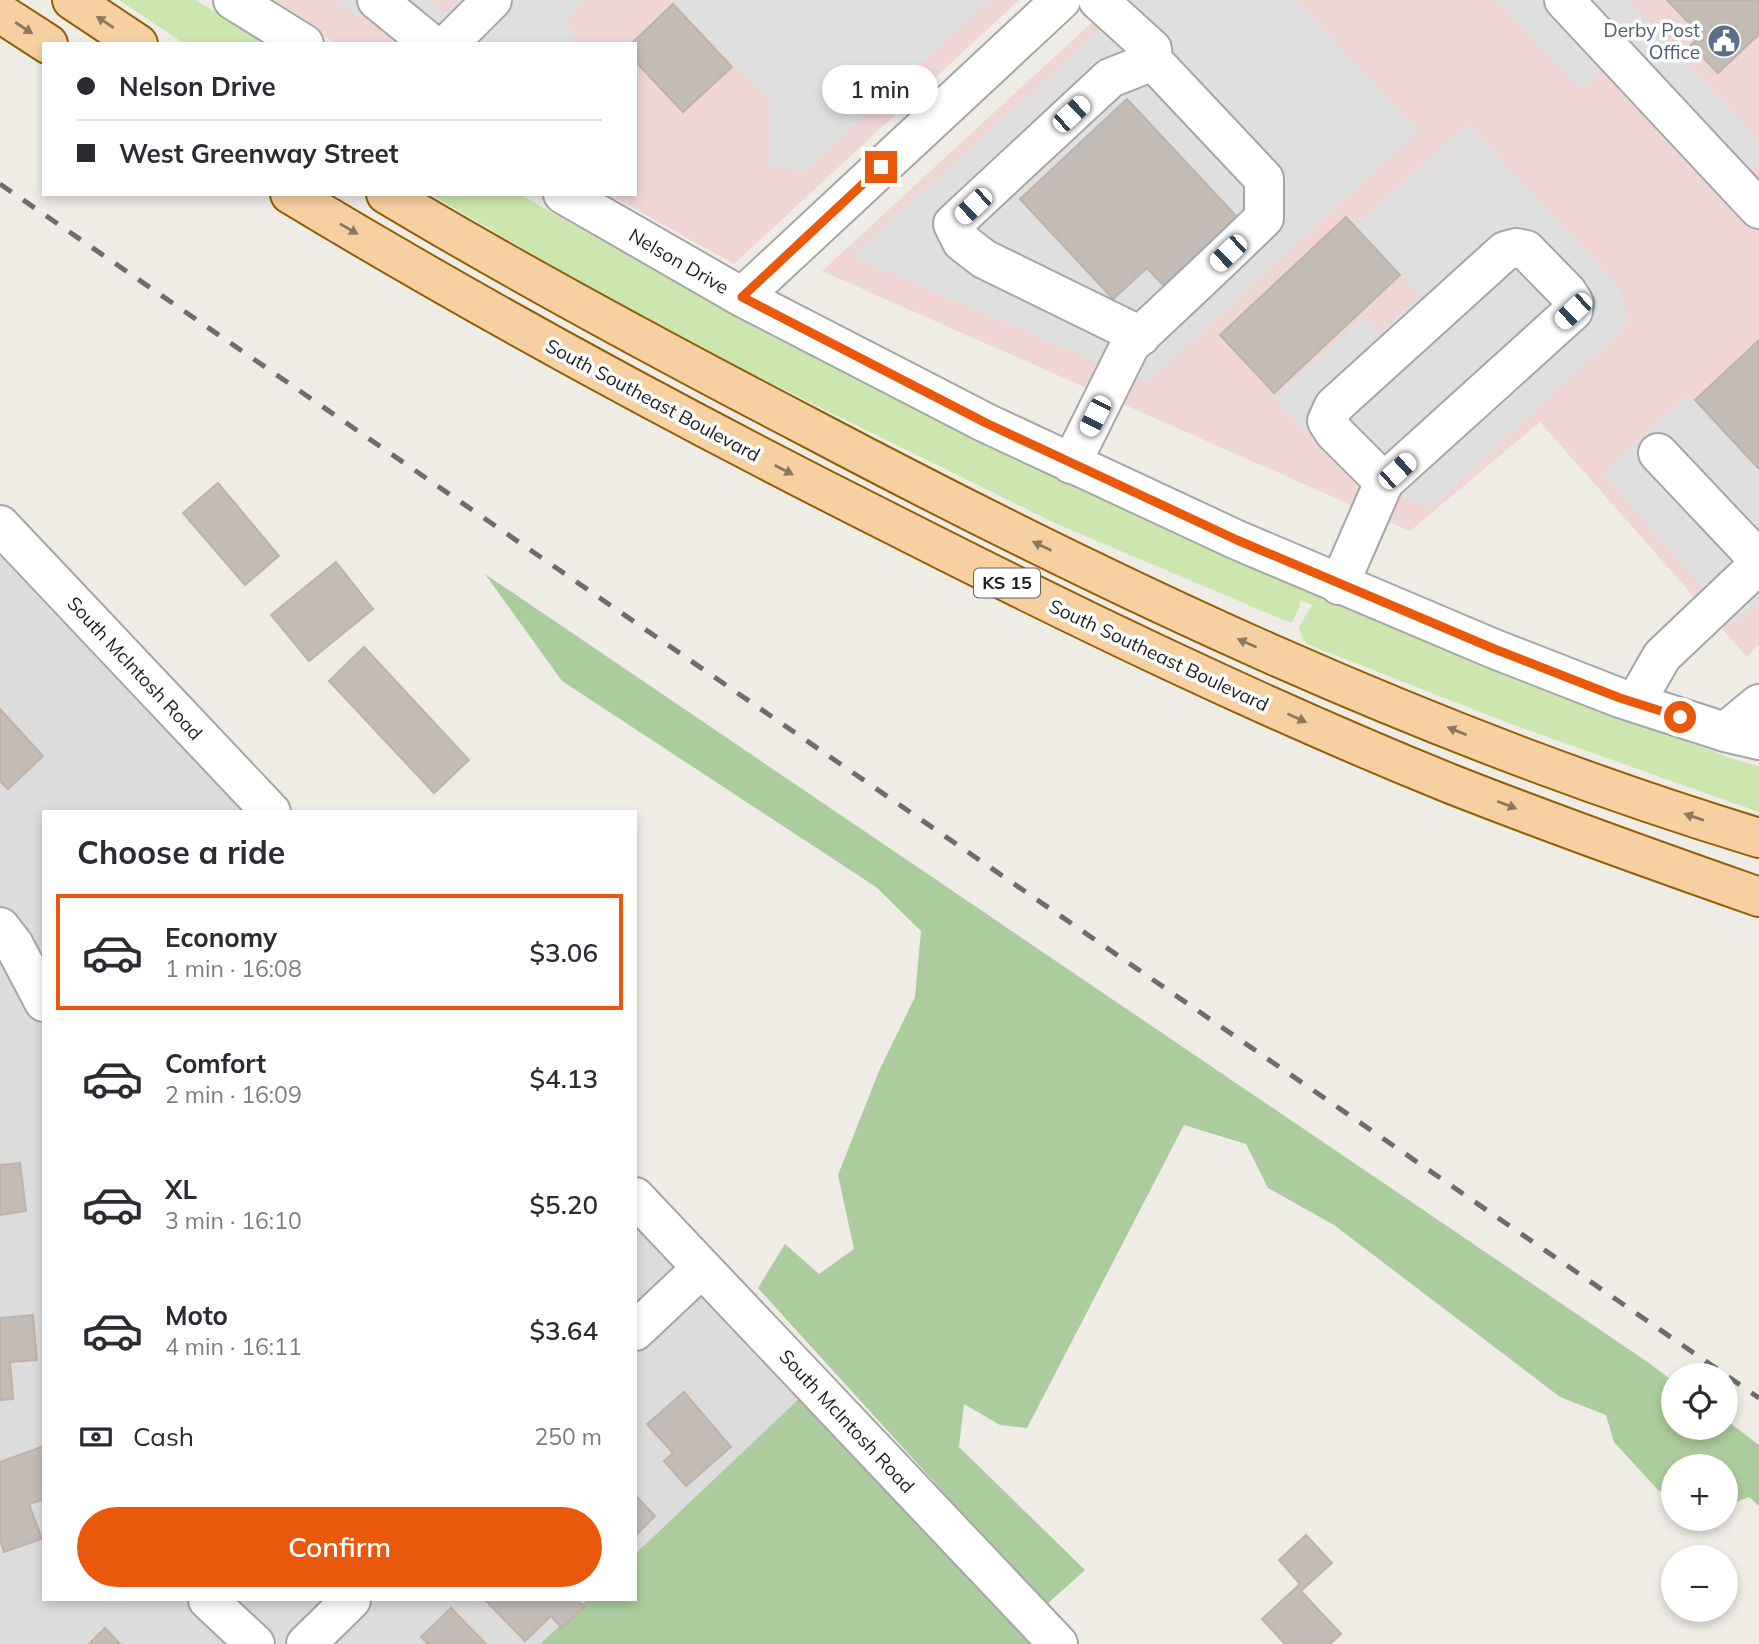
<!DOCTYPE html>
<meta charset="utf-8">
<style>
body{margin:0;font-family:Mulish,sans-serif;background:#f7f7f7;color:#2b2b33;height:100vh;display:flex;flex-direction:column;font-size:26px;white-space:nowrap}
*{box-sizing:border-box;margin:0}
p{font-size:23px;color:#7c7c81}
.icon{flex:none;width:38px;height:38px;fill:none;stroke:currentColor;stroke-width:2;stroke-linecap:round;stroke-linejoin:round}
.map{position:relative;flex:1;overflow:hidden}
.panel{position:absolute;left:42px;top:810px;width:595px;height:791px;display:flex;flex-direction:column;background:#fff;border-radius:0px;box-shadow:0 4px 10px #0003}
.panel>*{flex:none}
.banner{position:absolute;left:42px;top:42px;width:595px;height:154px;border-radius:0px;box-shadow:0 4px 10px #0003;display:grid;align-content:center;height:154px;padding:0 35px;background:#fff}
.controls{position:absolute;left:1661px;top:1363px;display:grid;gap:14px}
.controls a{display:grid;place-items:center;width:77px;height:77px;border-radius:50%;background:#fff;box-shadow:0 4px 10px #0003;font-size:35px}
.end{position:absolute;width:32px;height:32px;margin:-16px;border:9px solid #ea580c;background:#fff;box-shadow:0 0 0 4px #fff}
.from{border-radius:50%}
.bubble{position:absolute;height:49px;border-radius:24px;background:#fff;box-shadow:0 4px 10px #0003;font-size:23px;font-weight:600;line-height:49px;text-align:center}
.car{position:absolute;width:21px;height:42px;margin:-21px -10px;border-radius:9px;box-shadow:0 0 5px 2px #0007;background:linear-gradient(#fff 24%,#345 0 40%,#fff 0 76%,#345 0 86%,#fff 0)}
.banner b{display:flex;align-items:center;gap:24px;height:66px;font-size:26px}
.banner b+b{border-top:2px solid #e1e1e2}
.banner i{width:18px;height:18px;background:#2b2b33}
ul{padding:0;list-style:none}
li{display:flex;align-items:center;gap:21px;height:116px;margin:0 14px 10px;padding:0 21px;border:4px solid transparent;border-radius:0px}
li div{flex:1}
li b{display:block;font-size:26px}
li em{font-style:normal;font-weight:600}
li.selected{border-color:#ea580c}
li>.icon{width:63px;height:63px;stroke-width:1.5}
h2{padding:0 35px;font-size:32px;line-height:84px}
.pay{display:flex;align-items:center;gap:18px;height:77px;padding:0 35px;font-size:26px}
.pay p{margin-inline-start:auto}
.primary-button{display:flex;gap:14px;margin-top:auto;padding:14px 35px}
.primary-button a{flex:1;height:80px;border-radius:42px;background:#ea580c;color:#fff;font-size:28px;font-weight:600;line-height:80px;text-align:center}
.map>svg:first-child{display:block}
</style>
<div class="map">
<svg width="1759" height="1644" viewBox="0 0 1759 1644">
<rect width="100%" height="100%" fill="#efebe5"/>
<path fill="#dddcdc" d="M0,517l270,295h-226v788h543l-47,44h-540z
M635,1211l168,184 -168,159z"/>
<path fill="#efd6d5" d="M259,0h760l-285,264 -126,-70h27v-150h-297z
M1116,0h643v645l-12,12 -207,-235 -130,109 -588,-260z"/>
<path fill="#cbe6ae" d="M119,0h77l71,44h-82z
M430,194h89l252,142 389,190 156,70 189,79 234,86 20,5v46l-248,-88 -204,-80 -5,-7 -3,-10 13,-22 -12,-5 -1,9 -8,14 -234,-99 -402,-198z"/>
<path fill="#abcc9c" d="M485,574l1161,787 27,20v47h53v-8l33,25v61l-10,-9 -23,9v-40h-53v32l-15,-8 -44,-48 -8,-27 -46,-18 -226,-172 -66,-37 -22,-44 -62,-19 -157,303 -27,-3 -36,-21 -5,43 126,123 -39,35 -288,-317 27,-44 34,30 35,-25 -16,-74 41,-104 36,-74 6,-66 -45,-44 -314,-206z
M803,1395l232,249h-495l47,-44h48v-46z"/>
<path fill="#dfdfdf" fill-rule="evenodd" d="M338,0h93l13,14 15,-14h124l-16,17 9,27h-166l-55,-31z
M670,0h319l-183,171 -36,-4v-66z
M1133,0h162l123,131 -272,252 -294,-127zM1237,218l-73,68 -17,-18z
M1497,0h131l131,140v23l-36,32 -120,-126 -23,20z
M1467,124l152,163 5,13 3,24 -196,184 -79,-28 -79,-83 90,-79 16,16 41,-39 -65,-68z
M1689,394l70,75v132l-25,23 -131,-151z"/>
<path fill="#c3bbb5" stroke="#c0b2a8" stroke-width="2" d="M1667,0h92v34l-41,39 -27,-28 10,-9z
M673,4l59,63 -49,45 -48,-51v-17h-4z
M1127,99l111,119 -74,68 -17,-18 -34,31 -93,-100z
M1346,217l54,58 -126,118 -54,-58z
M1759,340v129l-64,-69z
M218,483l61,73 -34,29 -62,-72z
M336,562l37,47 -64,52 -38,-46z
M364,647l105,113 -35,33 -105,-112z
M0,709l43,47 -35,33 -8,-8z
M20,1163l6,48 -26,4v-50z
M33,1315l4,45 -27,2 3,37 -13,1v-82z
M684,1392l47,55 -45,39 -22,-25 9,-8 -26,-29z
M44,1446v53l-15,5 13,35 -38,13 -4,-12v-78z
M635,1495l20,21 -20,20z
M1306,1535l26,28 -31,28 40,43 -11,10h-45l-23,-25 38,-35 -21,-24z
M485,1600h92l7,7 -22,21 -11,-12 -26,25z
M451,1608l35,36h-58l-7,-7z
M105,1628l15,16h-31z"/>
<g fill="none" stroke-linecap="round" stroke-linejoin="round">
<defs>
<path id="minor" d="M233,0l71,44
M377,0l54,44
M1098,0l54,49 1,12
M1564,0l195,209
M448,44l44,-44
M563,194l179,103 244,126 251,117 255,108 128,50 105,34 34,8
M742,297l319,-297
M1658,453l101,107
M1071,464l59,-119c45,-42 90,-84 134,-127v-39l-111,-118 -43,17 -157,146 9,18 22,17 157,77
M0,525l271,287
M1339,585l45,-103 189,-171 1,-8 -7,-11 -41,-42 -10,-2 -11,3 -171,155 -7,15 7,11 50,50
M1635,703l27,-47 97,-92
M1725,732l34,-28
M0,927l14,18 30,57
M635,1197l423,447
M635,1331l67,-63
M208,1600l47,44
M306,1644l45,-44"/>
<path id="major" d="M72,0l66,44
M0,13l48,31
M290,194c197,119 399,228 604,331 183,93 367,182 557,259 102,40 205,77 308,113
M386,194c140,84 284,161 428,236 303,160 616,308 945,408"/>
</defs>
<use href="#minor" stroke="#a6a6a6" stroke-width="42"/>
<use href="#major" stroke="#916008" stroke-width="42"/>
<use href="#minor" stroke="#fff" stroke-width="38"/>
<use href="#major" stroke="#f7d0a2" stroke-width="38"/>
<path stroke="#6d6d6d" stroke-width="5" stroke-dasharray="14 14" stroke-linecap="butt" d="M0,184l1759,1214"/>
</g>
<defs><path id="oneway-solid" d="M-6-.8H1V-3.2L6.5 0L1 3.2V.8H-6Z" transform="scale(1.75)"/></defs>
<g fill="#8b7860">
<use href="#oneway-solid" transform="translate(105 22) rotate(-146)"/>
<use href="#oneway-solid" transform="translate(24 28) rotate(33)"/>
<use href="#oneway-solid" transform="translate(349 229) rotate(30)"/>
<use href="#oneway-solid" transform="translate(784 470) rotate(27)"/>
<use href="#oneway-solid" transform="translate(1042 546) rotate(-154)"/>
<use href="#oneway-solid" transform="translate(1247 643) rotate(-156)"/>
<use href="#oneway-solid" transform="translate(1297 718) rotate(24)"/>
<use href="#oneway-solid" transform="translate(1457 731) rotate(-158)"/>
<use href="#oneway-solid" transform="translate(1507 805) rotate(21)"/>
<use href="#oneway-solid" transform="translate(1694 817) rotate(-161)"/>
</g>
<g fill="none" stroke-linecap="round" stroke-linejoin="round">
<path stroke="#ea580c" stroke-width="9" d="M881,167l-139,130 244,126 251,117 255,108 128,50 60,19"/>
</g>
<defs>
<symbol id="civic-disc" viewBox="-11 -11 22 22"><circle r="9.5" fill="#5c6f8a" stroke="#fff"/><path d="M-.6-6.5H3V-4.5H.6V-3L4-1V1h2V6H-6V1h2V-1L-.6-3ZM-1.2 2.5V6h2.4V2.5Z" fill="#fff"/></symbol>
</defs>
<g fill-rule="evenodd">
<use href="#civic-disc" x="1705" y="22" width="38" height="38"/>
</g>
<g text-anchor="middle" stroke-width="7" stroke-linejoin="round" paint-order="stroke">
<rect fill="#fff" stroke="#626262" stroke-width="2" x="974" y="568.5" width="66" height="29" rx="5"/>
<g font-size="18" font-weight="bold" fill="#1f1f1f">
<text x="1007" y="589">KS 15</text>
</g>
<g font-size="19" fill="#4e5e75" stroke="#fff" text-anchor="end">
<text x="1700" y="37">Derby Post<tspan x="1700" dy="22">Office</tspan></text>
</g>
<g font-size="19" fill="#1f1f1f" stroke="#fff">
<text transform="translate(679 261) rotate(30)" y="7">Nelson Drive</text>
<text transform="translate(653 400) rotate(28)" y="7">South Southeast Boulevard</text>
<text transform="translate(1159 655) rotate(25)" y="7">South Southeast Boulevard</text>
<text transform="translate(135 668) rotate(47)" y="7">South McIntosh Road</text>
<text transform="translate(847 1421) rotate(47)" y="7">South McIntosh Road</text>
</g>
</g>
</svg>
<div class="controls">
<a><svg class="icon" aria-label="locate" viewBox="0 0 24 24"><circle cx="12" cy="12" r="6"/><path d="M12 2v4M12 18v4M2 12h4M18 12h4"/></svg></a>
<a>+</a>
<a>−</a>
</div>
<i class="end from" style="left:1680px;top:717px"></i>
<i class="end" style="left:881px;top:167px"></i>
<div class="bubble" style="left:822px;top:65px;width:116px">1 min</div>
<i class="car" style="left:1071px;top:114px;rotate:47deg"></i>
<i class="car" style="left:973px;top:206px;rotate:227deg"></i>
<i class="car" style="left:1228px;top:253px;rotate:226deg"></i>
<i class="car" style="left:1573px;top:311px;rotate:227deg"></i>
<i class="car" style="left:1095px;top:416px;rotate:207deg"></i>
<i class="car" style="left:1397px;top:471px;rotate:48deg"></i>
<div class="banner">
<b><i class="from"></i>Nelson Drive</b>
<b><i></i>West Greenway Street</b>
</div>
<section class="panel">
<h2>Choose a ride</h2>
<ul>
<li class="selected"><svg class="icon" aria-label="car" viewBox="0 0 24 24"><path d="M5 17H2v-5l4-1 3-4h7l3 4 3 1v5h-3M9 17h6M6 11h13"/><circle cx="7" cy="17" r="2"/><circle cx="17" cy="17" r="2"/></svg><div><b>Economy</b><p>1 min · 16:08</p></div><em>$3.06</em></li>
<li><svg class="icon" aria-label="car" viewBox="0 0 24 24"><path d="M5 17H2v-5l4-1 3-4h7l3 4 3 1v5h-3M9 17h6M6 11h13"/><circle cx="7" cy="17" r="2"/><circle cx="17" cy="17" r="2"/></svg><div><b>Comfort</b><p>2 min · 16:09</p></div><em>$4.13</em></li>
<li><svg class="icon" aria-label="car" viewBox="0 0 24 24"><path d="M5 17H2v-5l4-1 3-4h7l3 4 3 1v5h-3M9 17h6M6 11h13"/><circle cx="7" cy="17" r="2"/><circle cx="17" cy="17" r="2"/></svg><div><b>XL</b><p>3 min · 16:10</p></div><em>$5.20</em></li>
<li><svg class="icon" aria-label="car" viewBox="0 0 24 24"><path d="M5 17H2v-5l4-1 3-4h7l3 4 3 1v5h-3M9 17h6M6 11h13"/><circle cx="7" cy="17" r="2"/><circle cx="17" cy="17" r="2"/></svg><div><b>Moto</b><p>4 min · 16:11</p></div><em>$3.64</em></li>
</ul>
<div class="pay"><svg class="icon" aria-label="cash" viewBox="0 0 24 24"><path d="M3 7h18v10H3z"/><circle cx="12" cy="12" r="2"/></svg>Cash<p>250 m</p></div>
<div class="primary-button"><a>Confirm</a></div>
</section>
</div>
